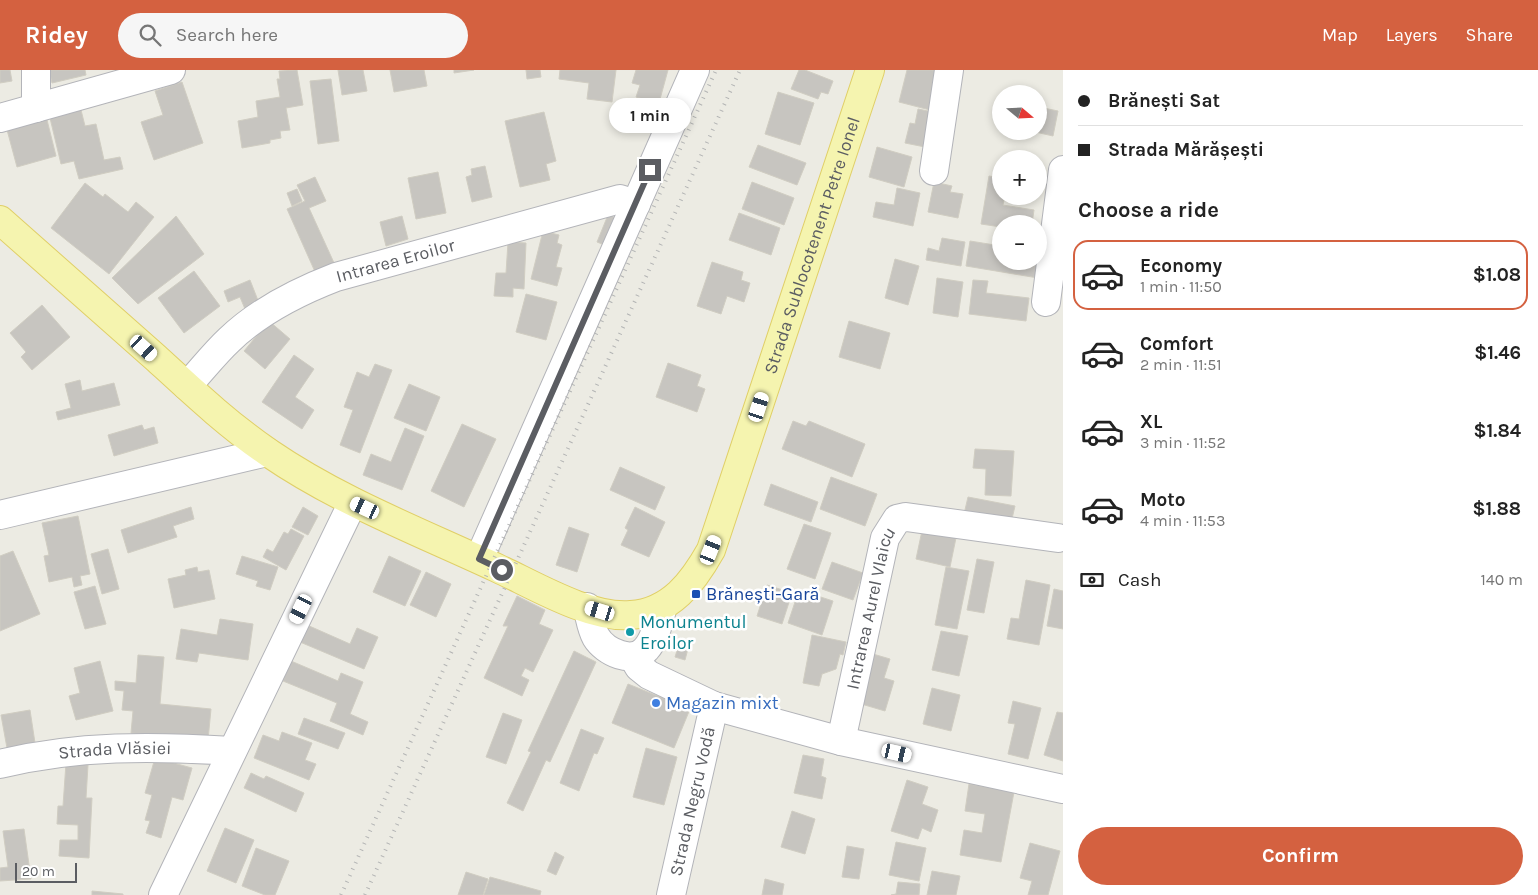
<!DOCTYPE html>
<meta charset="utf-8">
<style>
body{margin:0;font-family:Karla,sans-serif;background:#f6f6f6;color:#222;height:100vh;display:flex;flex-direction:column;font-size:19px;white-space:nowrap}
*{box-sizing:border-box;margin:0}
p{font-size:16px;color:#767676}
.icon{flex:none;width:28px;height:28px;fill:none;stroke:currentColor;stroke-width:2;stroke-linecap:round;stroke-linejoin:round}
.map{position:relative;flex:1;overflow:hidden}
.details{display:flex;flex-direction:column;background:#fff;width:475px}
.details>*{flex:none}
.banner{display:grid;align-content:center;height:110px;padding:0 15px;background:#fff}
.needle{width:32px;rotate:109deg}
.tools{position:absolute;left:992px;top:15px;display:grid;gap:10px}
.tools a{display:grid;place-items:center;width:55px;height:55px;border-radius:50%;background:#fff;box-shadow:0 2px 8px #0003;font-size:25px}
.scale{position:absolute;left:15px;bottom:12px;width:62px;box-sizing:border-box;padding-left:5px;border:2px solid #5b5d62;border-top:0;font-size:14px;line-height:18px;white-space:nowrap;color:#5b5d62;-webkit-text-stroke:4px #fff;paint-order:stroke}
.end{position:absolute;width:22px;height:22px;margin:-11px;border:6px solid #5b5d62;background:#fff;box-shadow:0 0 0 2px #fff}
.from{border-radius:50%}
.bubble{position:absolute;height:35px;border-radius:18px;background:#fff;box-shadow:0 2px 8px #0003;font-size:16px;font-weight:700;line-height:35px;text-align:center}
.car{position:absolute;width:15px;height:30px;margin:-15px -8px;border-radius:6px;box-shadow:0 0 4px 1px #0007;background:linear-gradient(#fff 24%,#345 0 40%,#fff 0 76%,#345 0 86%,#fff 0)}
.banner b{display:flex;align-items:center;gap:18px;height:48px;font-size:19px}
.banner b+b{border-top:1px solid #e0e0e0}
.banner i{width:12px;height:12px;background:#222}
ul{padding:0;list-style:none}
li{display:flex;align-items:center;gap:15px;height:70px;margin:0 10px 8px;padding:0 5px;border:2px solid transparent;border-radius:15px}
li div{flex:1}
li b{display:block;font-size:19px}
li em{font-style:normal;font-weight:700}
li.active{border-color:#d46140}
li>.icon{width:45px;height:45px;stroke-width:1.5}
h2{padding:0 15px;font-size:22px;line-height:60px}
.pay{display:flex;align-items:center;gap:12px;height:55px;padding:0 15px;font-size:19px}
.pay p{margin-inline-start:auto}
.button{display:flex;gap:10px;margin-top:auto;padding:10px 15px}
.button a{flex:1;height:58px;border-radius:30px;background:#d46140;color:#fff;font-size:20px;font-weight:700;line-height:58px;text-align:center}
header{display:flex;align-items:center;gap:30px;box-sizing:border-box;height:70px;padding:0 25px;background:#d46140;color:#fff}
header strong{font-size:24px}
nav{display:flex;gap:28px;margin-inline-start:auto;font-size:18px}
.search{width:350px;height:45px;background:#f6f6f6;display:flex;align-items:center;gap:12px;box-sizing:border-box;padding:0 18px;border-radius:28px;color:#767676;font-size:19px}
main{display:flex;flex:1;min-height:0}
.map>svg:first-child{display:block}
</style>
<header>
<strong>Ridey</strong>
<div class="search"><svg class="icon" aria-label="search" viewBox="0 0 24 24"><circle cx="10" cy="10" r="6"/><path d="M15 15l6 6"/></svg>Search here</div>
<nav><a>Map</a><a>Layers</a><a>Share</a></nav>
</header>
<main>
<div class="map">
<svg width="1063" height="825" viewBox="0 0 1063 825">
<rect width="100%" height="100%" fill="#ecebe3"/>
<path fill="#c7c5c0" stroke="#d0cdc2" d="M0,0h10l2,11 -12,2z
M49,0h36l1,5 -34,8z
M297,0l6,35 -17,3 4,22 -10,1 1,7 -11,2v3l-28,5 -4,-27 20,-4 -2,-16 24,-4 -3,-18h3l-1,-8z
M338,0h25l4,21 -25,4z
M390,0h34l3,16 -33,6z
M454,0h20l-20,3z
M526,0h14l1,7 -14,2z
M560,0h56l-4,32 -25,-3 2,-16 -30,-4z
M636,0h32l-9,33 -23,-6 4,-12 -8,-2z
M799,0h6l28,11 -5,13 -7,-2 -3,7 -27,-10z
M907,0h37l-10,41 -35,-9z
M331,9l8,62 -21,3 -8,-63z
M182,12l21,61 -49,17 -13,-38 22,-7 -8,-24z
M778,22l36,11 -14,42 -35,-11z
M1039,37l19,4 -5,25 -22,-5h8z
M918,39l20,4 -8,35 -25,-5 5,-20 5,1z
M81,40l4,16 11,-2 8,36 16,-3 3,12 -44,10 -5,-18 -13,3 -11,-46z
M544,42l12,49 -10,3 4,16 -30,7 -15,-66z
M46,46l10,40 -39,11 -11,-41z
M758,75l48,18 -9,22 -48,-18z
M877,77l35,10 -8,30 -35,-10z
M485,96l7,31 -20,5 -6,-25 6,-2 -1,-6z
M438,102l8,41 -30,6 -8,-41z
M989,106l12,2v18h4l-2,9 31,5 -2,14h-31v3l-20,-3z
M315,107l11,24 -17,7 26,57 -19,9 -29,-65 18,-8 -8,-16z
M752,112l42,16 -10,27 -42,-16z
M934,112l18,4 -2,6 13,2 -5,24 -30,-6z
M85,113l18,14 2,-3 23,18 8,-10 18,15 -45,57 -58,-46z
M897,118l23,5 -7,33 -40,-9 3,-15 18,3z
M297,119l5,12 -10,5 -5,-13z
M739,143l41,15 -9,27 -42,-15z
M608,145l11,4 -12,27 -10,-4z
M176,146l28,38 -66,50 -26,-26z
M402,146l6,23 -22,7 -6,-24z
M543,161l16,4 -2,8 5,2 -6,22 6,1 -5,18 -26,-7z
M1039,165l6,1 -7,42 -72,-12 4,-25 31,5v15h38z
M942,168l23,4 -4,24 -35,-6 2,-12 11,3z
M508,172l18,1 -2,46 -11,-1v9l-19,-1 2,-23h10z
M895,189l24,7 -11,39 -23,-7z
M712,192l31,10 -2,8 9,3 -6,19 -17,-6 -6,18 -24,-8z
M194,201l26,35 -36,27 -26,-35z
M937,208l26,4 -5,35 -25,-4z
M250,210l9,23 -14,6 -5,-12 -12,5 -4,-11z
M973,210l15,1 -2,12 43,5 -3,23 -57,-7z
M526,224l31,8 -11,38 -30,-8z
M42,235l28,32 -38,33 -11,-13 5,-5 -16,-19z
M269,251l21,18 -25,30 -21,-18z
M849,251l41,12 -10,36 -41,-12z
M294,285l20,14 -19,28 19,13 -12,19 -40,-27z
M668,293l33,12 -4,11 8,3 -8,23 -41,-15z
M375,294l17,6 -32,83 -20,-8 13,-35 -9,-3 13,-35 12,5z
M80,310l2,11 32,-8 6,22 -62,15 -2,-8 15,-4 -6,-24z
M409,314l31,13 -14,34 -32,-13z
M793,351l13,5 3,-5 56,23 -13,33 -70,-28z
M462,354l34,15 -32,68 -33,-16z
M142,355l2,5 10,-3 4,16 -44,13 -6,-21z
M405,358l19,8 -22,54 -39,-15 8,-21 20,8z
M975,379l39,2 -3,45 -26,-1 1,-26 -13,-1z
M620,397l45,20 -10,23 -45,-20z
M831,407l46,17 -12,32 -45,-17z
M771,414l47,18 -7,20 -47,-17z
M968,427l47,9 -4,17 -47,-9z
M191,437l3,12 -21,7 4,11 -49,16 -7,-23z
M303,437l15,9 -10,19 -16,-8z
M635,437l30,15 -16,35 -28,-12 7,-15 -3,-2z
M78,446l12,58 -10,2 2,9 -8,2 -2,-10 -23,5 -5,-26 5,-1 -7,-32z
M804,454l27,9 -16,46 -28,-10z
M923,456l34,7 -7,34 -34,-8z
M569,457l20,7 -12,38 -21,-7z
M291,459l13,7 -18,34 -23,-13 4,-8 6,3 11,-20 4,2z
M108,479l11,40 -17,5 -11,-40z
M13,481l27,63 -40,17v-75z
M242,486l36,11 -8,23 -14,-4 2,-5 -22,-7z
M389,486l32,15 -16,35 -32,-14z
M977,489l17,3 -10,51 -17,-3z
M832,492l31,11 -10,27 -31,-11z
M197,497l1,5 11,-2 6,29 -41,9 -6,-29 18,-4 -1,-5z
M946,497l23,4 -12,58 -22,-4z
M426,502l25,12 -15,33 -26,-12z
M1026,510l24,5 -11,60 -32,-6 4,-21 8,1z
M767,515l25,8 -10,31 -25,-8z
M95,516l11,38 -21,5 -11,-37z
M1054,519l9,2v38l-16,-3z
M799,520l34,11 -11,34 -34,-12z
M517,526l28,14 -6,14 14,6 -20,42 -8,-4 -4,8 8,4 -7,16 -38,-18 24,-52h-5z
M220,549l33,5 -5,36 -49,-7 -2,9 -21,-3 5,-30 36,6z
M307,555l43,19 7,-16 21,9 -14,32 -64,-27z
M941,561l27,5 -9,40 -27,-6z
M812,565l34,7 -3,13 -3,-1 -4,15 -14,5 -3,12 -16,-3z
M681,568l9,3 -5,19 -10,-3z
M574,581l22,11 -46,100 -4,-2 -23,51 -16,-8 24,-51 -3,-1z
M873,584l17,5 -6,19 10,3 -9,30 -27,-8z
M138,585l26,2 -4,47 51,5 -3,31 -77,-7 2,-22 -11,-1 2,-19 -9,-1v-9l21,2z
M100,591l13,50 -37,9 -7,-24 11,-3 -6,-25z
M291,591l47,20 3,-8 22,9 -13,32 18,8 -5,13 -33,-14 7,-18 -54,-22z
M628,614l62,25 -16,39 -62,-25z
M932,618l28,7 -9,36 -28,-7z
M1013,631l28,7 -13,51 -20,-5 7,-30 -7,-1z
M30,640l5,33 -28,5 -6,-33z
M1057,642l6,1v48l-19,-6z
M503,643l19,7 -16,44 -20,-7z
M304,648l41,15 -7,16 -40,-15z
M581,659l23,9 -7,16 -3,-1 -15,38 -19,-8z
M282,662l30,11 -7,17 11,4 -7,16 -55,-22 9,-23 16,6z
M646,678l31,9 -13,48 -31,-8z
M803,685l21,4 -3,17 5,2 -4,21 -28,-6z
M155,688l37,10 -9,32 -11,-3 -11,41 -15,-5 4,-12 -5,-1 7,-25 -7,-2z
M66,693l22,2 -2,33h6l-3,60 -30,-2 1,-16h18v-15l-21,-1 1,-18h5z
M251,703l13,6 2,-3 38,17 -8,19 -52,-24z
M907,710l21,7 -6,17 16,6 -7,22 -9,-4 -4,11 -27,-8z
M969,714l45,8 -13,70 -41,-7 4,-25 18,3 3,-19 -20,-3z
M792,741l23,8 -10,35 -24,-7z
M225,758l29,12 -18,43 -29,-12z
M24,759l7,50 -31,2v-13l8,-1 -5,-36z
M896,772l30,6 -7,33 -30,-6z
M1030,773l30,8 -12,44h-20l4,-14 -12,-3z
M847,776l17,3 -5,30 -17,-2z
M256,778l33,13 -14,34h-10l-23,-9z
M555,782l9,5 -8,18 -9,-4z
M932,801l28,5 -4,19h-29z
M466,802l22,7 -5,16h-25z
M490,807l51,14 -1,4h-56z
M765,809l19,5 -2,11h-20z
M898,812l22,2 -1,11h-28l5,-1z
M92,821l31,3v1h-31z"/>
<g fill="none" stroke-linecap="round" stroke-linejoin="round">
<defs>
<g id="minor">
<path d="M36,0v38"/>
<path d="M0,48l171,-48"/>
<path d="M934,101l15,-101"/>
<path d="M1046,232l17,-132"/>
<path id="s1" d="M187,316c14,-15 27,-32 42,-46 30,-29 68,-48 107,-63l284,-78 16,5"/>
<path d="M0,445l267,-63"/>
<path d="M479,489l216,-489"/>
<path d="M587,537c3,10 4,21 9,30 9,15 37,28 50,12 10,-11 13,-29 17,-43"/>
<path d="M633,587l6,10 10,8 65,31 127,35 222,48"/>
<path id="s2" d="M841,671l44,-203 12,-19 9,-2 152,21"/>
<path id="s3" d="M0,694c77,-19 154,-18 232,-13"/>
<path d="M163,825l190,-393"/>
<path id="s4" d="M671,825l43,-189"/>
</g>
<g id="major">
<path id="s5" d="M0,150c52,46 104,92 156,138 36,33 72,67 113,95 70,48 151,79 228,115 37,17 93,51 134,47 40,-3 62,-33 80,-65l159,-480"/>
</g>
</defs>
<use href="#minor" stroke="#b3b4b9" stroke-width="30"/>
<use href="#major" stroke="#e0cf67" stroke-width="30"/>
<use href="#minor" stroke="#fff" stroke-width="28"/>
<use href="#major" stroke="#f5f4af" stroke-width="28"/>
<path stroke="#b3b4b4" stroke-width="4" stroke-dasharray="1 6" stroke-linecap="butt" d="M341,825l375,-825
M365,825l375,-825"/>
</g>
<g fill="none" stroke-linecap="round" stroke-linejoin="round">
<path stroke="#5b5d62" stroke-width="6" d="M502,500l-23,-11 171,-389"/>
</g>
<rect fill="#1a4fb4" stroke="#fff" stroke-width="2" x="691" y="519" width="10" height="10" rx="2.5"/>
<circle fill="#0f9aa8" stroke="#fff" stroke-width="2" cx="630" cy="562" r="5"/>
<circle fill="#3f7fe0" stroke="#fff" stroke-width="2" cx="656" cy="633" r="5"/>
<g text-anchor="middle" stroke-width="5" stroke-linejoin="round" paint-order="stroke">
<g font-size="18" fill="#5b5d62" stroke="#fff">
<text dy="6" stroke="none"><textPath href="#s5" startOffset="1184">Strada Sublocotenent Petre Ionel</textPath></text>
<text dy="6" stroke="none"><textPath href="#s1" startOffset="249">Intrarea Eroilor</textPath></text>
<text dy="6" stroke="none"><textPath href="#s2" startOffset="136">Intrarea Aurel Vlaicu</textPath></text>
<text dy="6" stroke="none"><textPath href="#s3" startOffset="116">Strada Vlăsiei</textPath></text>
<text dy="6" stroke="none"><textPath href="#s4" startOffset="96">Strada Negru Vodă</textPath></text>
</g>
<g font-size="18" fill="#164399" stroke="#fff" text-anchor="start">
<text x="706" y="530">Brănești-Gară</text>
</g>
<g font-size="18" fill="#0d838f" stroke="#fff" text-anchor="start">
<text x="640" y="558">Monumentul<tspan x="640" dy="21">Eroilor</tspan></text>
</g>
<g font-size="18" fill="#366cbe" stroke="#fff" text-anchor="start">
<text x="666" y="639">Magazin mixt</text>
</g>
</g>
</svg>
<div class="tools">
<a><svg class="needle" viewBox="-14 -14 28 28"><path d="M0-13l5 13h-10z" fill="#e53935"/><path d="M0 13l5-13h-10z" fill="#767676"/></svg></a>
<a>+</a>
<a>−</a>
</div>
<div class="scale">20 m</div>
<i class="end from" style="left:502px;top:500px"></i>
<i class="end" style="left:650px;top:100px"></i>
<div class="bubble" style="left:609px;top:28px;width:82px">1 min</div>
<i class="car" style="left:144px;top:278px;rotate:132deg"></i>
<i class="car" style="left:759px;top:337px;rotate:18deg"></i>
<i class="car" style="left:365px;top:438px;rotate:295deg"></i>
<i class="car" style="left:711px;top:480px;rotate:22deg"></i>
<i class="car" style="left:301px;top:539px;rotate:206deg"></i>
<i class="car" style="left:600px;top:541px;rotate:287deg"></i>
<i class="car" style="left:897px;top:683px;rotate:103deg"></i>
</div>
<section class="details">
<div class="banner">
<b><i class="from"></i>Brănești Sat</b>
<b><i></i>Strada Mărășești</b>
</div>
<h2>Choose a ride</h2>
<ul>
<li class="active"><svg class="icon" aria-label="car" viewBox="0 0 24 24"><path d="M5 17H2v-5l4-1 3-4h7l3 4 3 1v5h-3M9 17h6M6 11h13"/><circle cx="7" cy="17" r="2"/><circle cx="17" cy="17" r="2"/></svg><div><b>Economy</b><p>1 min · 11:50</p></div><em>$1.08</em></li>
<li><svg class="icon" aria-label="car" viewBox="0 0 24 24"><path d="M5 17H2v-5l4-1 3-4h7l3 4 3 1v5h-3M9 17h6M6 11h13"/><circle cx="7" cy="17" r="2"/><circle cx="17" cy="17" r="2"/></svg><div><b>Comfort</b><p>2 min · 11:51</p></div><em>$1.46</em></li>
<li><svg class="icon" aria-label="car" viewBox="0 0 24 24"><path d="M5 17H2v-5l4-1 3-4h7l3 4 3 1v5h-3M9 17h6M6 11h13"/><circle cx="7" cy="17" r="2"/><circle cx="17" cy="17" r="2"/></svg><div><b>XL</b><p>3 min · 11:52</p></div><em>$1.84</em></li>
<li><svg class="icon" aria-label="car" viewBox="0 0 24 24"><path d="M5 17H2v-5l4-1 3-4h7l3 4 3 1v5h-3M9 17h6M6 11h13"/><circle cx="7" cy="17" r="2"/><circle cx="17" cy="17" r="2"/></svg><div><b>Moto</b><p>4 min · 11:53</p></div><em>$1.88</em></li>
</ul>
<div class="pay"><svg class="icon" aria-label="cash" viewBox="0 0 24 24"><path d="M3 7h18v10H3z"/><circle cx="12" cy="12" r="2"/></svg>Cash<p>140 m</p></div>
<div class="button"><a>Confirm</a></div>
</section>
</main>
